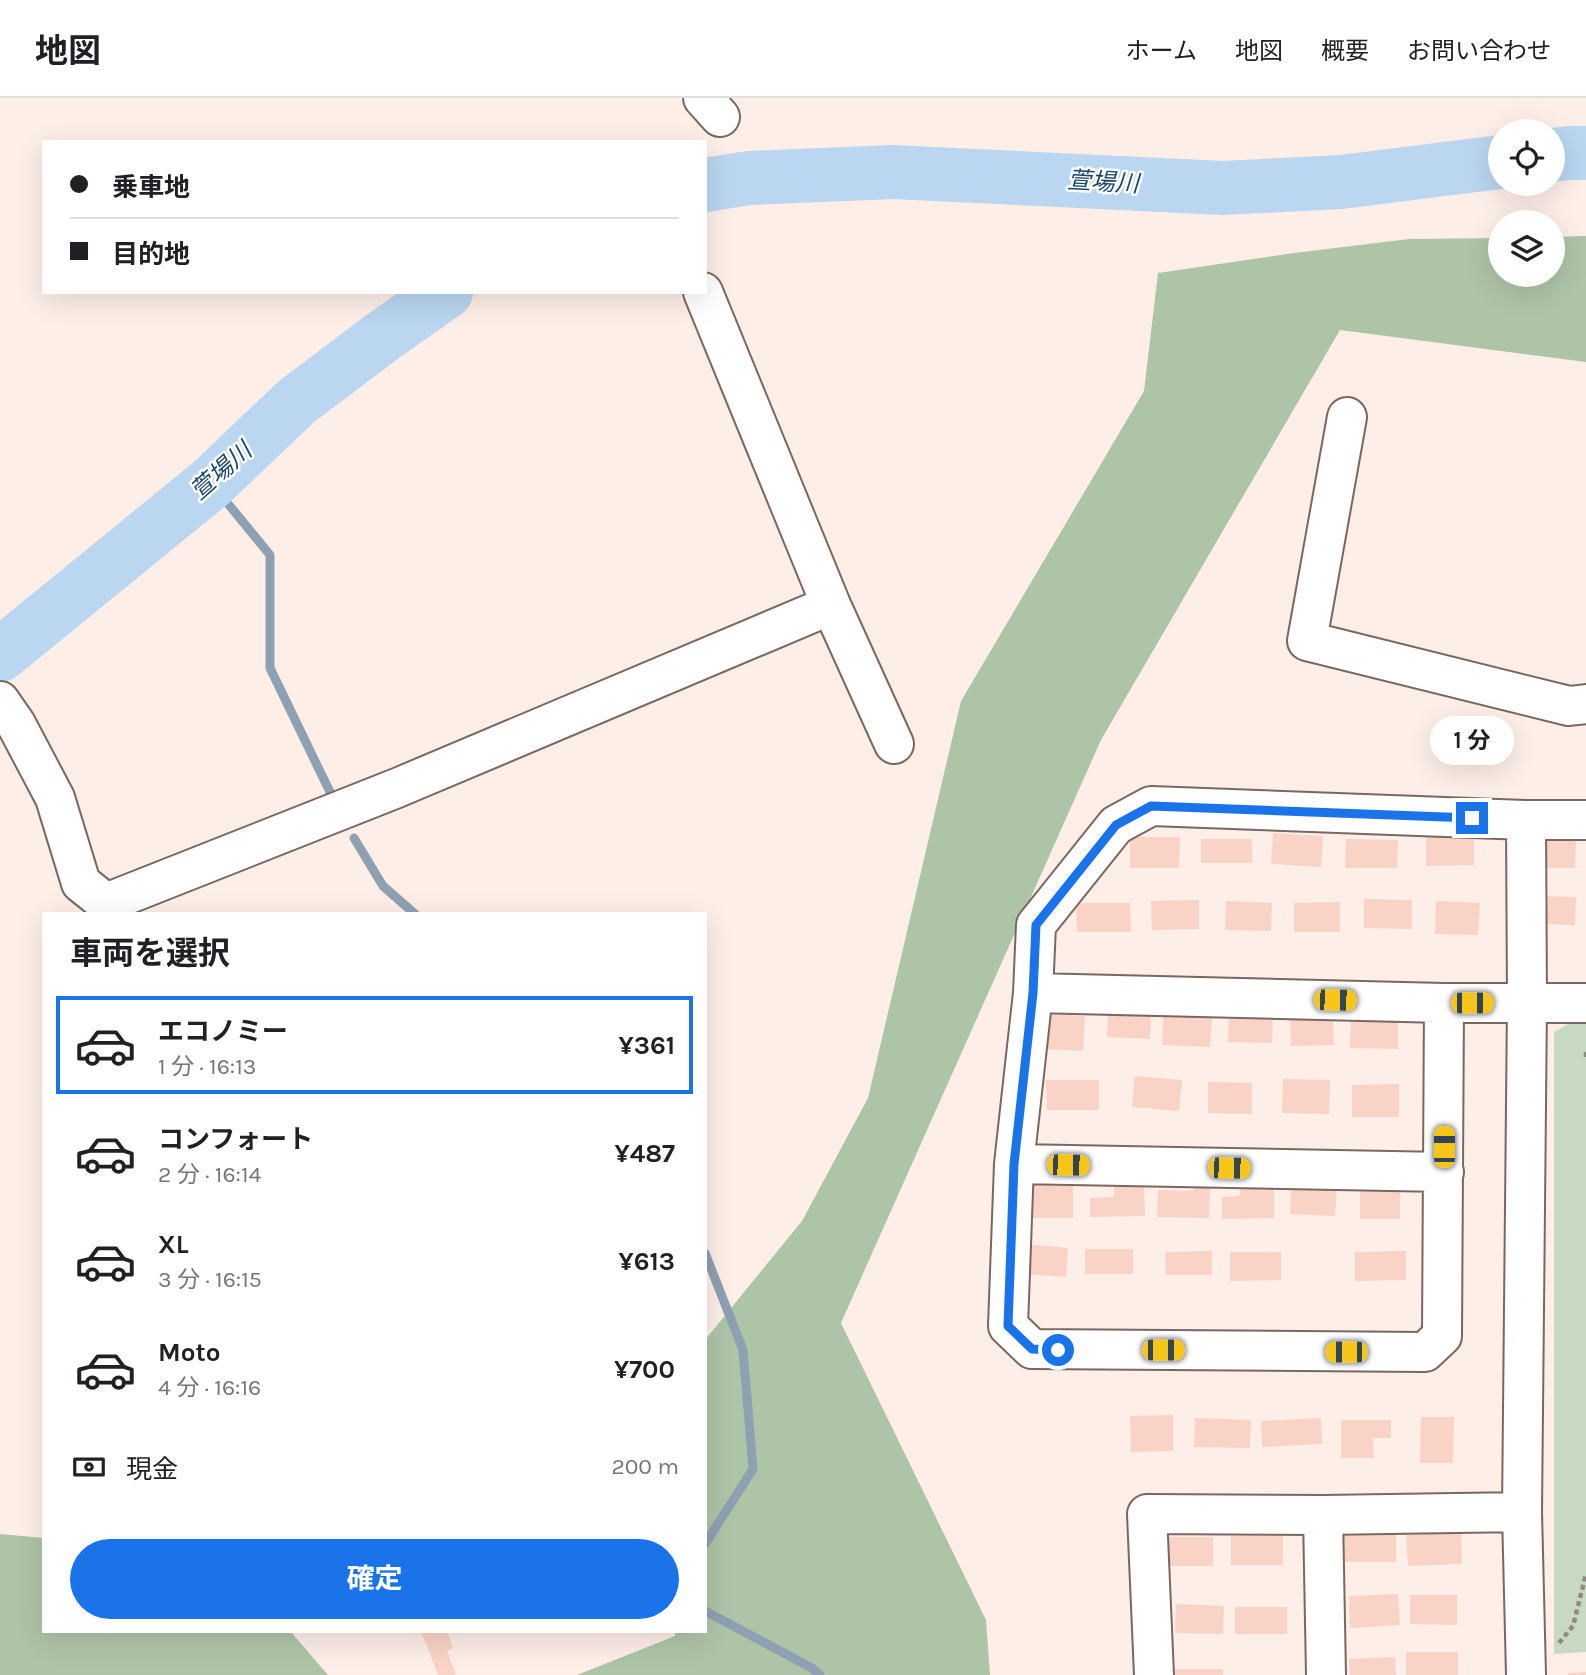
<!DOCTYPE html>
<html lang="ja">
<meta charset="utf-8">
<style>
body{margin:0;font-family:Karla,"Noto Sans JP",sans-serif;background:#f6f6f6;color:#202124;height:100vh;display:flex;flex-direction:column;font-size:26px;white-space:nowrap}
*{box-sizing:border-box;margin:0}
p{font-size:23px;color:#757577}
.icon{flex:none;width:38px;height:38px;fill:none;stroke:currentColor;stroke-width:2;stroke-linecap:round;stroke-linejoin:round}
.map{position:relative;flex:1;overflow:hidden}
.sheet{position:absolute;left:42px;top:814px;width:665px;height:721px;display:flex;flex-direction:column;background:#fff;border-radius:0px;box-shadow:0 7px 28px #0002}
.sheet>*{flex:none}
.guide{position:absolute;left:42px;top:42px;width:665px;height:154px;border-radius:0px;box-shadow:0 7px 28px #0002;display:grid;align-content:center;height:154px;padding:0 28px;background:#fff}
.controls{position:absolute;left:1488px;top:21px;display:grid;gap:14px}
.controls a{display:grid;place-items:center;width:77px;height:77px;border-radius:50%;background:#fff;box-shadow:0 7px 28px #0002;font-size:35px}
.end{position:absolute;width:32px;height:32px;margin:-16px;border:9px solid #1a73e8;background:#fff;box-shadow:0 0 0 4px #fff}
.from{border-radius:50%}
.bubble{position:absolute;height:49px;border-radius:24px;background:#fff;box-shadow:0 7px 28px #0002;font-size:23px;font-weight:700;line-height:49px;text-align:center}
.car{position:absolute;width:21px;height:42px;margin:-21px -10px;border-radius:9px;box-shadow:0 0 5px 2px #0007;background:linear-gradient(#f5c518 24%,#345 0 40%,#f5c518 0 76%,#345 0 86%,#f5c518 0)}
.guide b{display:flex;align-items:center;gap:24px;height:66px;font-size:26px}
.guide b+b{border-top:2px solid #e0e0e0}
.guide i{width:18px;height:18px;background:#202124}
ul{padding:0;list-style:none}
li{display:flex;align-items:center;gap:21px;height:98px;margin:0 14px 10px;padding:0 14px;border:4px solid transparent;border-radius:0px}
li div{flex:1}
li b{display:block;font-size:26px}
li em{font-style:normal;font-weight:700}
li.selected{border-color:#1a73e8}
li>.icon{width:63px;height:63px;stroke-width:1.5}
h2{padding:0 28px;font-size:32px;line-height:84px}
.pay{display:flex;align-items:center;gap:18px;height:77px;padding:0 28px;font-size:26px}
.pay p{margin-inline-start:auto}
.primary-button{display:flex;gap:14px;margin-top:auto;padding:14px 28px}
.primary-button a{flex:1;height:80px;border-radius:42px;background:#1a73e8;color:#fff;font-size:28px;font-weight:700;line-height:80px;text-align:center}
header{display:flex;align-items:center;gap:42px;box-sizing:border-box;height:98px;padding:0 35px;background:#fff;border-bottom:2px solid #e0e0e0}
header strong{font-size:33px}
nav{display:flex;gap:38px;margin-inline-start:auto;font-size:24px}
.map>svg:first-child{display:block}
</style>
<header>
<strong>地図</strong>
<nav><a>ホーム</a><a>地図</a><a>概要</a><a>お問い合わせ</a></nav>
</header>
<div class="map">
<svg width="1586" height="1577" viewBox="0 0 1586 1577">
<rect width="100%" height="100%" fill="#feeee8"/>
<path fill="#c7dac1" d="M1586,916v638l-32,2v-622z"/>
<path fill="#aec4a7" d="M1586,138v126l-246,-32 -239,410 -260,583 145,297 4,55h-413l98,-39v-5h30v-291l97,-119 66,-123 93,-397 183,-310 14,-118 136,-20 115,-14 91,-1v37h52v-38z
M0,1436l44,4v93h246l38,44h-328z"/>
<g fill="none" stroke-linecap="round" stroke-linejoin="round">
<path stroke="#8fa0b2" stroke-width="9" d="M211,385l59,72v113l60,124
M354,740l29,48 32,28
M705,1155l38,97 10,119 -48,75
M705,1513l107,57 8,7"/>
<path stroke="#bad6f0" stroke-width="54" d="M1552,57l17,-2h17
M705,87l44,-7 144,-6 330,16 118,-6 159,-20
M0,557l211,-172 85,-81 86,-65 64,-45"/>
</g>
<path fill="#f9d3c6" d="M1273,735l50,3 -2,31 -50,-3z
M1474,736v31l-48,1v-31z
M1130,739h50l-1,31h-49z
M1201,741h51v24h-51z
M1346,741l52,1 -1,28h-52z
M1539,742l37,1 -1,27h-36z
M1535,798l41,1 -1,28 -40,-1z
M1364,801l48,1v29l-48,-1z
M1199,802v29l-47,1 -1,-29z
M1226,803l46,2 -1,28 -46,-1z
M1436,803l44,2 -2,32 -43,-1z
M1340,804v30h-46v-29z
M1076,805h54l1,29h-54z
M1108,911l43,2 -1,28 -43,-2z
M1229,915l44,1 -1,29 -44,-1z
M1044,916l41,2 -2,35 -41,-2z
M1333,917l1,30 -43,1 -1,-30z
M1163,918l49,2 -2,29 -48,-2z
M1351,923l47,1v27l-48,-1z
M1135,978l47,4 -3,31 -47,-4z
M1283,981l47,1 -1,34 -47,-1z
M1046,982h53v30h-52z
M1208,984l44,1v31l-44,-1z
M1399,986v33h-47v-32z
M1114,1081h23l7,8 1,29 -55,1v-19l24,-1z
M1193,1081l17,6 -1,33 -52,-1 1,-27 35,1z
M1274,1082v38l-52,1v-22l18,-1v-15z
M1028,1086h45v34h-45z
M1291,1088l46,2 -2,28 -45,-2z
M1360,1091h40v30h-40z
M1024,1146l44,4 -2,29 -44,-3z
M1085,1151h48v25h-48z
M1212,1153v24h-46l-1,-23z
M1406,1153v29l-51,1v-29z
M1230,1154h51v28l-51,1z
M1173,1317v36l-42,1 -1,-36z
M1421,1319h33l-1,46h-33z
M1195,1320l56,2 -1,28 -56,-1z
M1321,1320l1,26 -60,3 -1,-26z
M1341,1322h50v18h-18l1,20h-33z
M1396,1435v29h-55v-28z
M1461,1435l1,31 -54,2 -2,-31z
M1231,1438h52v29h-52z
M1163,1439h50v29h-50z
M1398,1496l2,31 -50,3 -1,-32z
M1410,1497h47v30l-47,-1z
M1176,1506l48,2 -1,28 -48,-1z
M1235,1509h52v27h-52z
M421,1533h26l6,17 -6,3 9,24h-18z
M1406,1554h52v23h-52z
M1395,1559l1,18h-46l-1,-16z
M1175,1571h48v6h-48z
M1586,1574v3h-18v-2z"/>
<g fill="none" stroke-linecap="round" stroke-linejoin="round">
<defs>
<path id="minor" d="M703,0l17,19
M703,194l128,313 63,139
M1347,319l-40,224 262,65 17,-2
M0,603l16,23 39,74 26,85 25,20 291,-115 434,-183
M1033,895l411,10h83l-1,-183
M1444,905l-2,333 -17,16 -393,-3 -24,-23 6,-162 19,-171 3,-68 80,-100 35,-19 375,14h60
M1014,1066l430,8
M1323,1417l3,160
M1154,1577l-7,-161 176,1 199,-3
M1526,1577l-4,-163 5,-509h59"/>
</defs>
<use href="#minor" stroke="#796862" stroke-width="42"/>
<path stroke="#938884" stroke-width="4.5" stroke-dasharray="5 3.5" stroke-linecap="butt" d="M1586,954v5
M1559,1545l14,-17 13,-52"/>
<use href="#minor" stroke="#fff" stroke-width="38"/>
</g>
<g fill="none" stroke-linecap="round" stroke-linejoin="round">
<path stroke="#1a73e8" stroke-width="9" d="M1058,1252l-26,-1 -24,-23 6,-162 19,-171 3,-68 80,-100 35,-19 321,12"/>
</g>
<g text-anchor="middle" stroke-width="5" stroke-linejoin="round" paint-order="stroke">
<g font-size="24" font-style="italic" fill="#194669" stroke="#fff">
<text transform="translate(1103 84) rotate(3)" y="8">萱場川</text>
<text transform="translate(221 373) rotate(-42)" y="8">萱場川</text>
</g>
</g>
</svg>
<div class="controls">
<a><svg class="icon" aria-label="locate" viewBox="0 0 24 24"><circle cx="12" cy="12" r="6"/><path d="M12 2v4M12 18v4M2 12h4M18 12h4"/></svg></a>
<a><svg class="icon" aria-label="layers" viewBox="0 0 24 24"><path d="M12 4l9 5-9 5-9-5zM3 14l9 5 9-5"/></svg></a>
</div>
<i class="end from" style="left:1058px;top:1252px"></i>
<i class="end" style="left:1472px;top:720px"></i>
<div class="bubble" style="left:1430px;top:618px;width:84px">1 分</div>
<i class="car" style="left:1335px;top:902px;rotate:91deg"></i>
<i class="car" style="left:1472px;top:905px;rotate:90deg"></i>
<i class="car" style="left:1444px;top:1049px;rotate:0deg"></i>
<i class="car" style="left:1068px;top:1067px;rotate:91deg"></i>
<i class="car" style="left:1229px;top:1070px;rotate:91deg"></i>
<i class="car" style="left:1163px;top:1252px;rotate:90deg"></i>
<i class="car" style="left:1346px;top:1254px;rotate:270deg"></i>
<div class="guide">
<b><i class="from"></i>乗車地</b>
<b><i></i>目的地</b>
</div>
<section class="sheet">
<h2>車両を選択</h2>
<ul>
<li class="selected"><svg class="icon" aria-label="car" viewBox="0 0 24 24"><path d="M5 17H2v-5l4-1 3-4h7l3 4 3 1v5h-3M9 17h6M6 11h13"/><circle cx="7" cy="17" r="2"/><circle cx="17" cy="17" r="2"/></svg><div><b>エコノミー</b><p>1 分 · 16:13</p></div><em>¥361</em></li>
<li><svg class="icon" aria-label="car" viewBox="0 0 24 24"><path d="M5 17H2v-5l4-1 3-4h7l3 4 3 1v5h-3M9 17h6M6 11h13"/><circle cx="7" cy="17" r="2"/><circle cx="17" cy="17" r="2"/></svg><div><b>コンフォート</b><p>2 分 · 16:14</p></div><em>¥487</em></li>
<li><svg class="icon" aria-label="car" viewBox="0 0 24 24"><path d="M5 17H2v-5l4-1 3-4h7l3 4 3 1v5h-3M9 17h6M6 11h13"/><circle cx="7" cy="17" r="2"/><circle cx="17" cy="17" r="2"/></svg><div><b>XL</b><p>3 分 · 16:15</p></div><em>¥613</em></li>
<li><svg class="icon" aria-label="car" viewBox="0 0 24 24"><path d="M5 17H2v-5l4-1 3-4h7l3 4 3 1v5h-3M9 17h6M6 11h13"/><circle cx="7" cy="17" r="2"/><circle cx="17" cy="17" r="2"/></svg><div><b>Moto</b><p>4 分 · 16:16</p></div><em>¥700</em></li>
</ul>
<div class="pay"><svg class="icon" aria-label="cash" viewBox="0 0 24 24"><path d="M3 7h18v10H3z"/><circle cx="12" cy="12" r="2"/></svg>現金<p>200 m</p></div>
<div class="primary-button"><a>確定</a></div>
</section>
</div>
